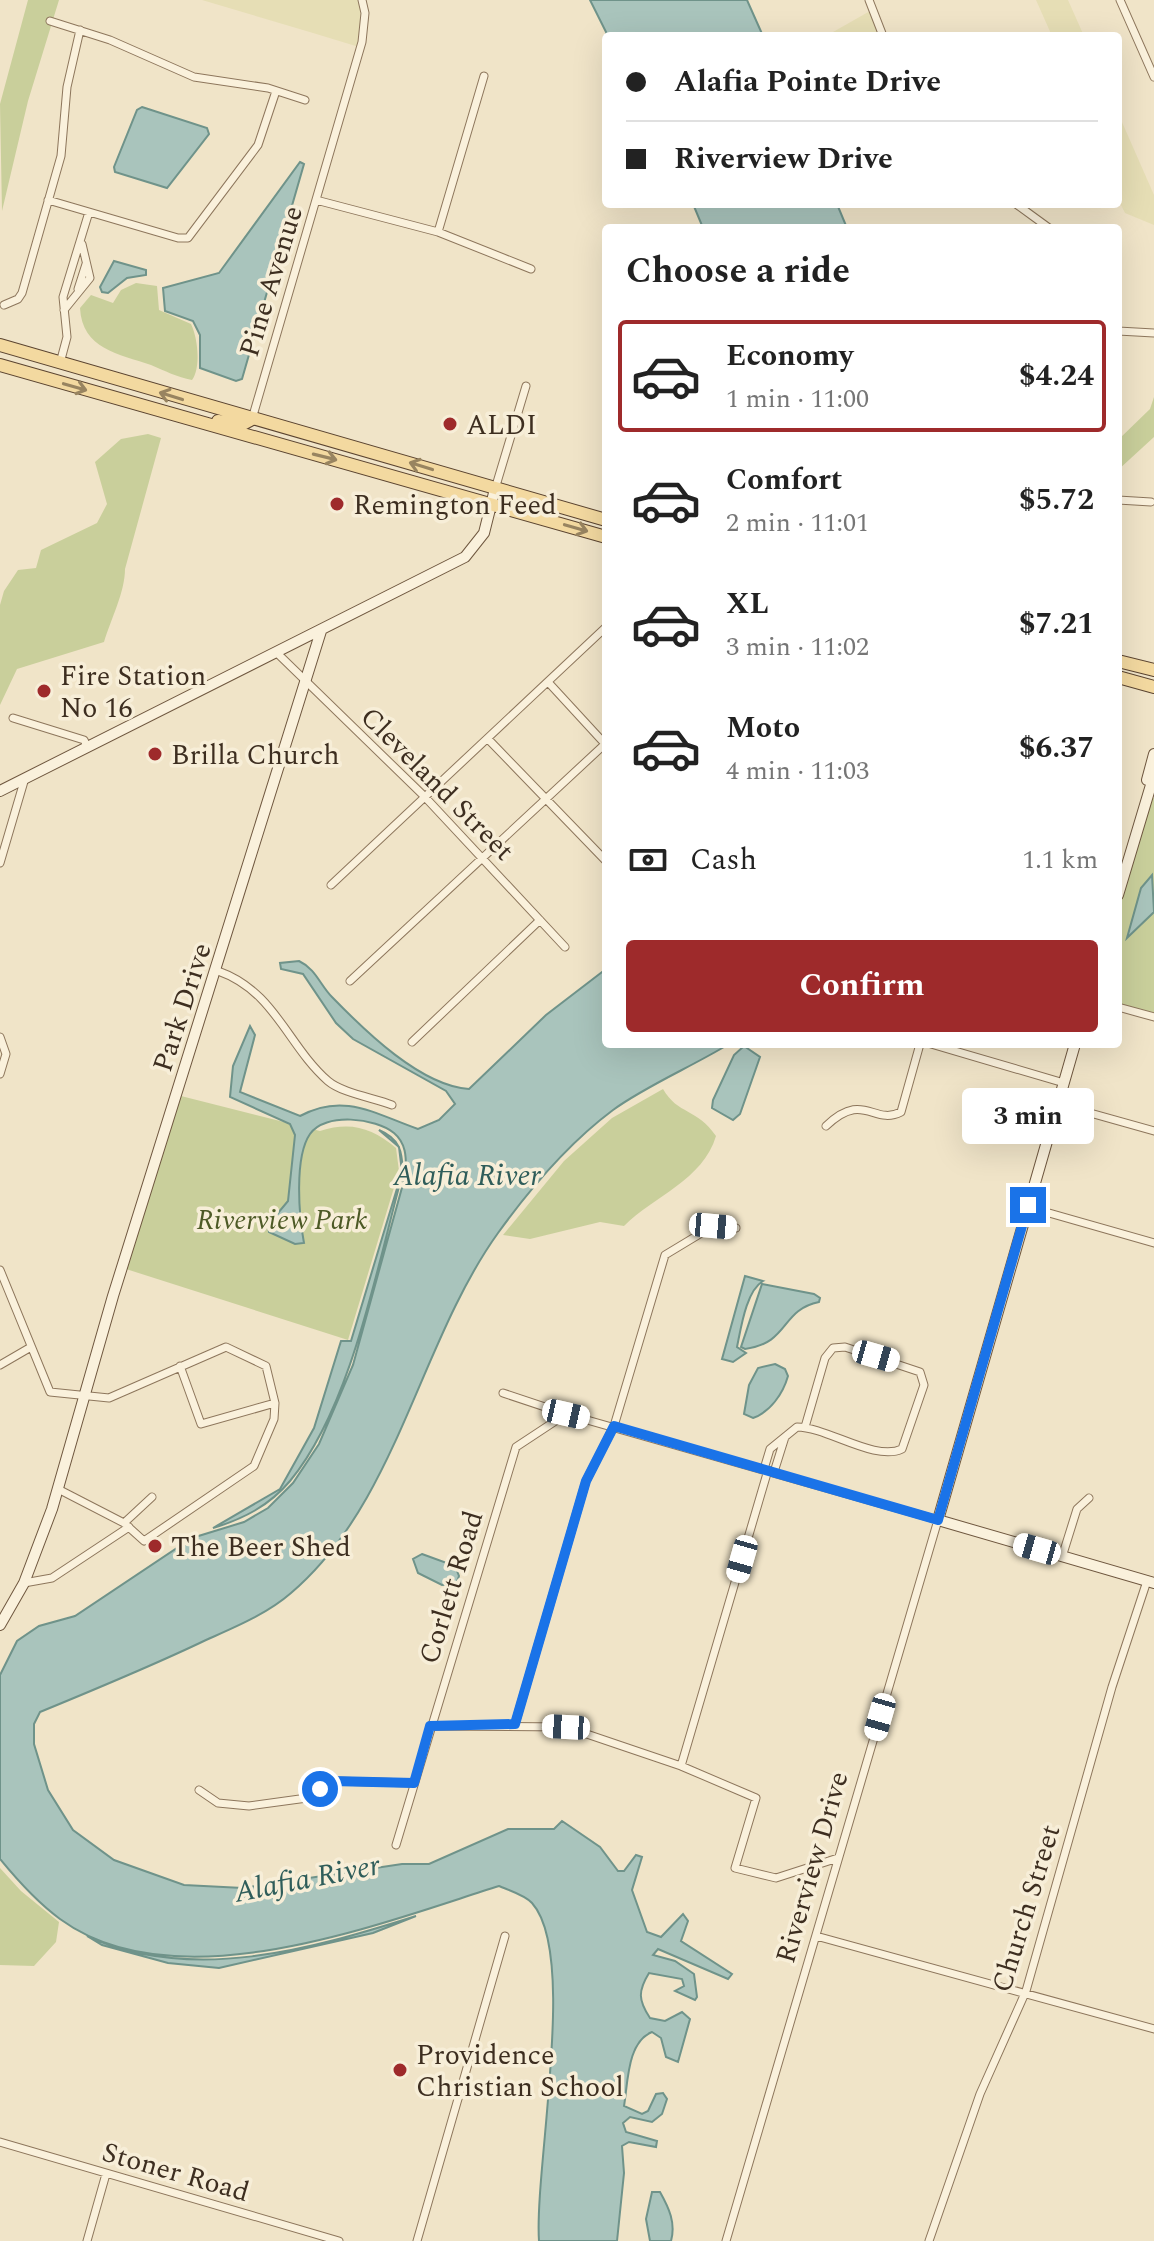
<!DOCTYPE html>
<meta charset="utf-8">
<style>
body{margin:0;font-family:Spectral,serif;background:#f2f2f2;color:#222;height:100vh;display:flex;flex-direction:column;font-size:30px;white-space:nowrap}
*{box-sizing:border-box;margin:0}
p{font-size:26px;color:#767676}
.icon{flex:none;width:44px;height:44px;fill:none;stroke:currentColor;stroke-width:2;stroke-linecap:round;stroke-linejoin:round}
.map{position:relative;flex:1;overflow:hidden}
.panel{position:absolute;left:602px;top:224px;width:520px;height:824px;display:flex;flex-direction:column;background:#fff;border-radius:8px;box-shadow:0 8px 32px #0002}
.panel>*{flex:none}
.hud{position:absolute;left:602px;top:32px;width:520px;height:176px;border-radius:8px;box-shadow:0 8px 32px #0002;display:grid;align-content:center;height:176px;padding:0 24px;background:#fff}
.end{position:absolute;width:36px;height:36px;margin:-18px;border:10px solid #1a73e8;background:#fff;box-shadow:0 0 0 4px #fff}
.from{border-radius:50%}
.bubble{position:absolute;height:56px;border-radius:8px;background:#fff;box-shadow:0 8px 32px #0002;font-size:26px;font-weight:700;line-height:56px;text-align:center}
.car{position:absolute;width:24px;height:48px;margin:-24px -12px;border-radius:10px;box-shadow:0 0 6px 2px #0007;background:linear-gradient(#fff 24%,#345 0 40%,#fff 0 76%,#345 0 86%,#fff 0)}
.hud b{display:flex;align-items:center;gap:28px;height:76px;font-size:30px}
.hud b+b{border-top:2px solid #e0e0e0}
.hud i{width:20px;height:20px;background:#222}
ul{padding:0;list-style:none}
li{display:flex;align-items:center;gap:24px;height:112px;margin:0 16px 12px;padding:0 8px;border:4px solid transparent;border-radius:8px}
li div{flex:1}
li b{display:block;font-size:30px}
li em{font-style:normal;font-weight:700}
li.selected{border-color:#9e2a2b}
li>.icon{width:72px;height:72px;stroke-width:1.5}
h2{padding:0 24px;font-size:36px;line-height:96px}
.pay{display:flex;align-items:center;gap:20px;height:88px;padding:0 24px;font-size:30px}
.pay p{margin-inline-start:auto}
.primary-button{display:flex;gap:16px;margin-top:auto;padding:16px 24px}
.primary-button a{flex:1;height:92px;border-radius:8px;background:#9e2a2b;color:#fff;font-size:32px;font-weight:700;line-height:92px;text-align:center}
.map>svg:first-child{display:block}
</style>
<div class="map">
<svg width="1154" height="2241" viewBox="0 0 1154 2241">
<rect width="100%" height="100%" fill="#f0e4c8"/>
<path fill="#e6deb5" d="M202,0h159l-2,47 -46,-14z
M1036,0h32l16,36h-32z
M870,11l11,25h-55z
M1118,113l36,82v30l-29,-12 -7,-14z"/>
<path fill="#c9cf9b" d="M28,0h31l-31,101 -26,110 -2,-107z
M136,283l21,3 2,24 32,14c7,14 10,44 1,56 -15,-3 -27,-9 -41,-15 -32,-11 -69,-16 -71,-57l11,-13 22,8 8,-13z
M1154,397v40l-36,33v-30l32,-31z
M148,434l13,4 -36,131c0,23 -14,50 -21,73l-87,27 -17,36v-100l4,-14 14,-21 18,-2 5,-18 56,-27 10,-19 -12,-42 26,-23z
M1151,797l3,1v216l-36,-10v-92z
M663,1089c15,26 34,19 53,47 -13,44 -62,60 -92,90l-24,-4 -70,17 -27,-4 61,-74 48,-43z
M181,1096l139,35c31,-10 52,-3 76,17l3,23 -51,169 -222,-71z
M0,1868l21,23 38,31 -3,20 -22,24 -34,-1z"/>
<path fill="#a9c4bc" stroke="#6f938a" stroke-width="2" d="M590,0h157l16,36h-155z
M142,107l65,21 2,6 -42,54 -52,-16 -1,-5 23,-57z
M300,162l4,2 -62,215 -6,2 -36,-13v-33l-7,-14 -28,-10 -2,-23 56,-15z
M693,204h144l10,24h-144z
M114,261l32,9v5l-19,3 -19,15 -6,-1 -2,-5z
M1152,875l2,37 -27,26 14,-50z
M299,961c17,8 21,24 33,36 33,34 89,89 137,92l77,-74 60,-46v75h123c-36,22 -85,43 -116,66 -43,32 -84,80 -115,123 -79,110 -101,270 -207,360 -24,21 -56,34 -85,47 -54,26 -110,49 -166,72l-6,12v20l14,46 25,40 41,30 70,25 59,3 159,-24h27l79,-35h46l8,-8 38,26 18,24h6l12,-16 6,2 -10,33 15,42 14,5 22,-23 5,7 -7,20 51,33 -4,5 -70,-30 -5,6 22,6 19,13 3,23 -2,3 -20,-9 9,-5 -2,-7 -33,-6c-11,18 -11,27 1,45l15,3 17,-9 8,7 -12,43 -12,-5 -5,-19 -9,-6c-25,10 -24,51 -28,74l18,8 6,-3 8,-17 7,-1 4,6 -5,15 -10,8 -22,-5 -7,6 3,9 31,9 -1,6 -27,-5 -7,4 2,27 -7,68h-78c-5,-73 39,-287 -7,-338 -7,-8 -24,-13 -33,-17 -121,38 -323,118 -439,33 -22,-16 -42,-38 -60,-60v-184l17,-34 22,-15 36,-10 117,-78 52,-16 24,-14 25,-25 26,-39 34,-79 53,-192c0,-14 1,-29 -12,-40 -18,-15 -69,-21 -84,1 -16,23 -11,83 -6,109l-9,1 -26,-12 -1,-7 20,-24 7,-66 -5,-11 -60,-27 3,-31 17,-40 5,9 -15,57 60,24c44,-24 75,-2 118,13l21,-9 16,-16 -9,-13 -93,-52 -17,-16 -33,-49 -22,-5 -1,-6z
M744,1046l16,11 -20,57 -7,6 -21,-12 1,-8 21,-45z
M379,1130c21,9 23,21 24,42 -26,94 -51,234 -113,309 -21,25 -47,38 -77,47l67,-39 34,-61 27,-87h10l51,-169 -3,-25z
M745,1276l18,5c-17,10 -22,47 -26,66l9,6 -13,9 -11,-3z
M762,1284l52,10 6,4 -1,4c-39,8 -29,41 -74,47l-4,-2z
M775,1364l10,5 3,7c-5,18 -18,36 -35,42l-9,-4 5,-29 9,-17z
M422,1554l33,12 4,10 -3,8 -14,1 -24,-12 -5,-14z
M416,1916l-43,17 -154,35 -51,-5 -66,-18 -15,-9c105,48 225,13 329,-20z
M652,2192h8c9,16 16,31 11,49h-21l-4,-22z"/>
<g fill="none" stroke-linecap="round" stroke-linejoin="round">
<defs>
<path id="street" d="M869,0l14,36
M1120,0l34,77
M50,21l60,19 84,37 74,11 37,12
M48,200l130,38h10l70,-93 18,-54
M316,200l122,32 93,37
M1016,204l33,24
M438,232l46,-156
M78,289l8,-25
M4,305l14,-6 4,-6 39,-137 6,-69 13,-57
M64,310l26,-32 -8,-34
M1118,331l36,2
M60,363l7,-26 -4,-40 26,-85
M252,419l110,-377 3,-29 -3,-13
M495,489l31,-103
M1118,500l33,2
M277,653l147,143 141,151
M548,682l58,63
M13,718l71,22 3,6
M488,739l118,122
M0,863l25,-85
M331,885l275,-258
M218,971c57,20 69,74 110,110 14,12 46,17 64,24
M350,981l255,-237
M1118,1007l36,10
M0,1037l6,17 -6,20
M412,1042l128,-122
M931,1044l133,39
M1058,1104l96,27
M826,1126c38,-36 47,0 75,-14l19,-68
M1028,1207l126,36
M0,1270l50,122 59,6 117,-51 40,19 9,37 -1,16 -20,47 -110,75 -20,-18 -66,-34
M0,1365l31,-18
M180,1366l21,58 74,-21
M503,1393l63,21
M764,1469l6,-20 27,-22c30,0 78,35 105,22l22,-64 -4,-13 -75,-25 -12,1 -8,10 -20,69
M774,1472l11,-35
M124,1523l28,-26
M1062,1557l15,-48 12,-11
M24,1583l28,-5 77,-51
M515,1724l71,-243 28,-55 51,-171 48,-29 23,2
M430,1726l136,1 115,39 75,32 -21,70 41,10 62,-20
M681,1766l87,-296
M199,1790l19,13 31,3 58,-8 25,-17 82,2
M396,1845l120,-398 50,-33 372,106 -212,721
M816,1936l338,93
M0,2142l339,99
M87,2241l19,-67
M417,2241l88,-305
M929,2241l51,-147 46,-103 86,-304 35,-106"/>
<path id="secondary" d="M1147,780l7,-26
M0,791l465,-234 19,-24 11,-44
M1118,895l36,-120
M1075,1044l-137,476 216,63
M0,1625l24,-42 28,-74 61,-213 208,-665"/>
<path id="primary" d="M0,345l606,175
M0,365l606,172
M218,421l23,4 11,-6
M1118,661l36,9
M1118,677l36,10"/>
</defs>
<use href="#street" stroke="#8d765c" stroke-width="9"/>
<use href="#secondary" stroke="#6f573f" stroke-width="12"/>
<use href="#primary" stroke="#5b4430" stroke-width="14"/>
<use href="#street" stroke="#faf1dc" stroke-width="7"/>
<use href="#secondary" stroke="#faf1dc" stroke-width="10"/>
<use href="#primary" stroke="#f3d9a0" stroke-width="12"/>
</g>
<defs><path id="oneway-shaft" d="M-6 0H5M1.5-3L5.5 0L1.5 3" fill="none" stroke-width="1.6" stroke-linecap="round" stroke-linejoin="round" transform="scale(2)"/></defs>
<g stroke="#988460">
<use href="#oneway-shaft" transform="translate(75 387) rotate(16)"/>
<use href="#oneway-shaft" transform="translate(171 396) rotate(-163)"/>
<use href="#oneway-shaft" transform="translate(325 457) rotate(14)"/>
<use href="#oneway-shaft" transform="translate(421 466) rotate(-163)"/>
<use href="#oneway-shaft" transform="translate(576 528) rotate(16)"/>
</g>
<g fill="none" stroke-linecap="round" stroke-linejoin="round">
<path stroke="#1a73e8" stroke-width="10" d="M320,1789l12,-8 82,2 16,-57 85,-2 71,-243 28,-55 324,94 90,-315"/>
</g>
<g fill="#9e2a2b" stroke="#f7eed8" stroke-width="3">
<circle cx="450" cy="424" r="8"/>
<circle cx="337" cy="504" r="8"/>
<circle cx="44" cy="691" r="8"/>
<circle cx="155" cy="754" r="8"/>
<circle cx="155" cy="1546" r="8"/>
<circle cx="400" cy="2070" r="8"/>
</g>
<g text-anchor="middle" stroke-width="7" stroke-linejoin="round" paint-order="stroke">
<g font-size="28" fill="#3d2e20" stroke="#f7eed8">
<text transform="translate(270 281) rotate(-73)" y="10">Pine Avenue</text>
<text transform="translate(438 783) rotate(45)" y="10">Cleveland Street</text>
<text transform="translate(181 1007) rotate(-72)" y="10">Park Drive</text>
<text transform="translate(450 1587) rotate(-73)" y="10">Corlett Road</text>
<text transform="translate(811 1867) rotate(-74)" y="10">Riverview Drive</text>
<text transform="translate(1025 1908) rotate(-73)" y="10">Church Street</text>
<text transform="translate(176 2171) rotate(16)" y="10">Stoner Road</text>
</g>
<g font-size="28" fill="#3d2e20" stroke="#f7eed8" text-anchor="start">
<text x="466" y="434">ALDI</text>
<text x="353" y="514">Remington Feed</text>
<text x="60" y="685">Fire Station<tspan x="60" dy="32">No 16</tspan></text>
<text x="171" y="764">Brilla Church</text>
<text x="171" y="1556">The Beer Shed</text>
<text x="416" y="2064">Providence<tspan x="416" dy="32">Christian School</tspan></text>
</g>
<g font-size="28" font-style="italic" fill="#4d5a26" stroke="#f7eed8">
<text x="282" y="1229">Riverview Park</text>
</g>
<g font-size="30" font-style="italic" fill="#2f5d5a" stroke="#f7eed8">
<text x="467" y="1185">Alafia River</text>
<text transform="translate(307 1878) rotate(-11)" y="10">Alafia River</text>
</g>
</g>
</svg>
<i class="end from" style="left:320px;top:1789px"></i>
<i class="end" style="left:1028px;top:1205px"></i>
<div class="bubble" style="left:962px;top:1088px;width:132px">3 min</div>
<i class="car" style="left:713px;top:1226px;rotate:95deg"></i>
<i class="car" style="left:876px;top:1356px;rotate:106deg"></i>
<i class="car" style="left:566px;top:1414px;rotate:103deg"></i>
<i class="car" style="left:1037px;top:1549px;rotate:286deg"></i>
<i class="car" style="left:742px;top:1559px;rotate:196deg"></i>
<i class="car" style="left:880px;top:1717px;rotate:196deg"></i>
<i class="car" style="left:566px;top:1727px;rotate:273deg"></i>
<div class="hud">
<b><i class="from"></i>Alafia Pointe Drive</b>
<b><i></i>Riverview Drive</b>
</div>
<section class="panel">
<h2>Choose a ride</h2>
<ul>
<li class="selected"><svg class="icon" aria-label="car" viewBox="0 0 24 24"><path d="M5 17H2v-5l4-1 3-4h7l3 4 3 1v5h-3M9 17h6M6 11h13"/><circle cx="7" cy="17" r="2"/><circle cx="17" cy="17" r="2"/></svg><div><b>Economy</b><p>1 min · 11:00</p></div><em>$4.24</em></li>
<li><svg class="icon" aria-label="car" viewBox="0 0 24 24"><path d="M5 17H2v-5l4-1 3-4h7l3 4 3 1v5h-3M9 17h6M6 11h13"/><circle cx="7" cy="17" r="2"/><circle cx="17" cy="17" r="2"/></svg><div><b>Comfort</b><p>2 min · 11:01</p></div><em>$5.72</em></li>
<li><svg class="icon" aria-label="car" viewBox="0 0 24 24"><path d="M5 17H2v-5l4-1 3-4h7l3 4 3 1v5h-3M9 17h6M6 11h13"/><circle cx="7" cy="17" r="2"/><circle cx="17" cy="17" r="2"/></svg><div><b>XL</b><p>3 min · 11:02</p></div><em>$7.21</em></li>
<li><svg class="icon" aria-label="car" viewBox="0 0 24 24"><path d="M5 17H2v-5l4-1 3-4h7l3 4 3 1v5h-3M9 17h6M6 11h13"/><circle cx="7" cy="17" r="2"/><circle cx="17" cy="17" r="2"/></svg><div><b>Moto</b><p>4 min · 11:03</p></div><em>$6.37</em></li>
</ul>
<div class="pay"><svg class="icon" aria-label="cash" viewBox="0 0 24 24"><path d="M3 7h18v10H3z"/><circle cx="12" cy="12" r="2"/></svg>Cash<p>1.1 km</p></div>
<div class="primary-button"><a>Confirm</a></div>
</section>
</div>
